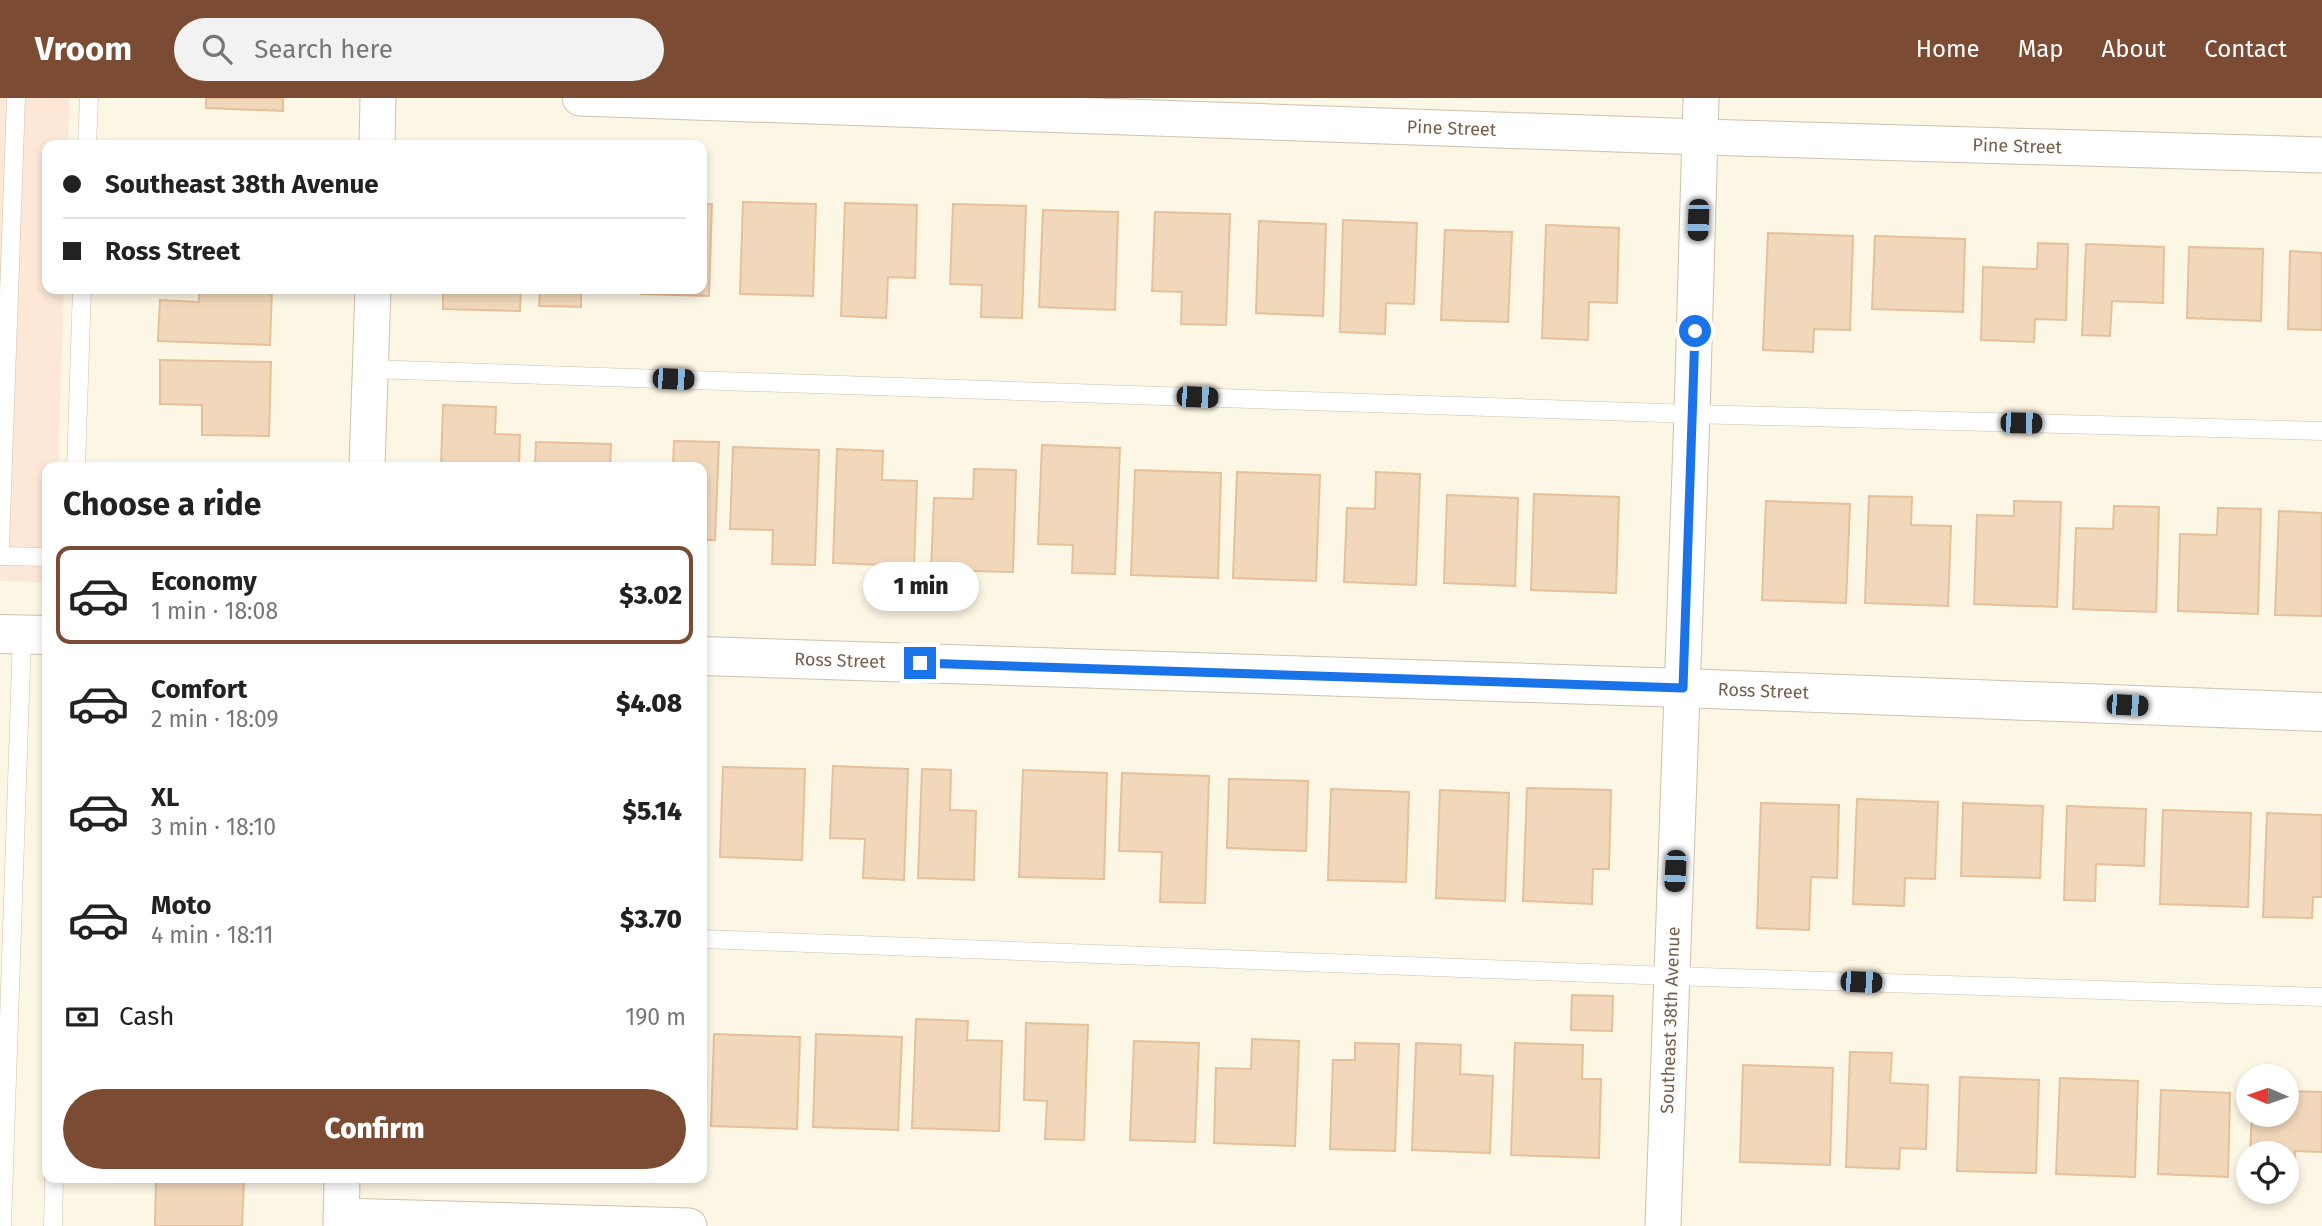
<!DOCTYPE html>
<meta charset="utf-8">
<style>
body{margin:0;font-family:"Fira Sans",sans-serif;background:#f2f2f2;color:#222;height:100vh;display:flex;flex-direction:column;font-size:26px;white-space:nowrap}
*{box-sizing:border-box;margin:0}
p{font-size:23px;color:#767676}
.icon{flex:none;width:38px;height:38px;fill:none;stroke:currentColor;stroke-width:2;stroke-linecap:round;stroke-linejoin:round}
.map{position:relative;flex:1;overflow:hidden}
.sheet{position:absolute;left:42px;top:364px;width:665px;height:721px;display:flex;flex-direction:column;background:#fff;border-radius:14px;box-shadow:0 4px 10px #0003}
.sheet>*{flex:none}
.banner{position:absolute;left:42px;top:42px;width:665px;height:154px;border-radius:14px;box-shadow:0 4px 10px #0003;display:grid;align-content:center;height:154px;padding:0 21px;background:#fff}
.needle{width:46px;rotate:272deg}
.fabs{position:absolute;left:2236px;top:966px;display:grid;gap:14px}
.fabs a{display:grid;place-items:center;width:63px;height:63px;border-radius:50%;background:#fff;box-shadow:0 4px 10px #0003;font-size:35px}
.end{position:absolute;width:32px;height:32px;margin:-16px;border:9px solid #1a73e8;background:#fff;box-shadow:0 0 0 4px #fff}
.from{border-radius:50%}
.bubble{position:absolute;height:49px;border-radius:24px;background:#fff;box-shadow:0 4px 10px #0003;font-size:23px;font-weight:800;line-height:49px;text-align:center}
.car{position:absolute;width:21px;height:42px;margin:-21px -10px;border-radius:9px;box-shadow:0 0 5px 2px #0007;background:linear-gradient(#222 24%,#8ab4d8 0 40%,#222 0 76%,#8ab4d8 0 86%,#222 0)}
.banner b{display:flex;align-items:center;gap:24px;height:66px;font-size:26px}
.banner b+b{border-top:2px solid #e0e0e0}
.banner i{width:18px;height:18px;background:#222}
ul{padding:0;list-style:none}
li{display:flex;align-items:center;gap:21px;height:98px;margin:0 14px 10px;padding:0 7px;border:4px solid transparent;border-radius:14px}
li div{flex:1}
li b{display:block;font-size:26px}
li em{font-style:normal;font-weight:800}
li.active{border-color:#7b4c33}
li>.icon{width:63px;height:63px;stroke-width:1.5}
h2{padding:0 21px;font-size:32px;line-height:84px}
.pay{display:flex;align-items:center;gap:18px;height:77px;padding:0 21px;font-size:26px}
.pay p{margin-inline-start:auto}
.button{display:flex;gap:14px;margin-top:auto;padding:14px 21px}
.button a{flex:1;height:80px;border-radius:42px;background:#7b4c33;color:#fff;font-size:28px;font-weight:800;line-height:80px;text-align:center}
header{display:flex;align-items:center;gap:42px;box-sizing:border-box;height:98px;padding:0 35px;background:#7b4c33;color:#fff}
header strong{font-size:33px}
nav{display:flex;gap:38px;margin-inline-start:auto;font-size:24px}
.search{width:490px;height:63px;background:#f2f2f2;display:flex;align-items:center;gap:18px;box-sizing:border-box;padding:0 24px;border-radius:38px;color:#767676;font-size:26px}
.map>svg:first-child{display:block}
</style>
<header>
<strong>Vroom</strong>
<div class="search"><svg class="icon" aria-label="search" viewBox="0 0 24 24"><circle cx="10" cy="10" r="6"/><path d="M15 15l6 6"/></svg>Search here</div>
<nav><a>Home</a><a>Map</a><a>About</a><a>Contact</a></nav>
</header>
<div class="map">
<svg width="2322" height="1128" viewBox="0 0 2322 1128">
<rect width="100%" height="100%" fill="#fcf6e4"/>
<path fill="#fde7d7" d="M0,0h70l-2,47h-21v144h17l-6,178h-11v115l-47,-1z"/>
<path fill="#f2d8bb" stroke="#e5c09b" stroke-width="2" d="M206,0h77v13l-77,-3z
M743,104l73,2 -3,92 -73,-2z
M845,105l72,2 -2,73 -27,-1 -2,41 -45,-2z
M702,106h10l-3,92 -68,-2v-5h61z
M953,106l73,2 -4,112 -41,-1 1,-32 -32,-1z
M1043,112l75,2 -3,98 -76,-3z
M1155,114l75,2 -4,111 -45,-1 1,-32 -30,-1z
M1343,122l74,3 -3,81 -28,-1 -1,31 -45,-2z
M1259,123l67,3 -3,92 -67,-3z
M1546,127l73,3 -2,75 -28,-1 -1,38 -46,-2z
M1445,132l67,2 -4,90 -67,-2z
M1768,135l85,3 -3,94 -36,-1 -1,23 -50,-2z
M1875,138l90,3 -2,73 -91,-3z
M2038,145l30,1 -2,76 -31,-1 -1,23 -53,-2 2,-73 54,2z
M2086,146l78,3 -1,56 -51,-2 -2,35 -28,-1z
M2189,149l74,2 -2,72 -74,-3z
M2290,153l32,2v77l-34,-1z
M199,191h73l-2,56 -112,-4 2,-41 39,2z
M443,191h78l-1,22 -77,-2z
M540,191h41v18l-42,-1z
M160,262l111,2 -2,74 -67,-1v-30l-42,-1z
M443,307l53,2 -1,27 25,1 -1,32h-78z
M674,343l45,1 -4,98h-13v-73h-29z
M536,344l75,2 -1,23h-75z
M1042,347l78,3 -5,126 -43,-1 1,-28 -35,-1z
M733,349l86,3 -4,115 -43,-1 1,-34 -43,-1z
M837,351l46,2 -1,29 35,1 -3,85 -81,-3z
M974,371l42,1 -3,102 -82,-2 3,-72 39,1z
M1135,372l86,3 -3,105 -87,-3z
M1237,374l83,3 -4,106 -83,-3z
M1376,374l44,2 -4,111 -72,-3 3,-74 28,1z
M1534,396l85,3 -3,96 -85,-3z
M1447,397l71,3 -3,88 -71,-3z
M1869,398l43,1 -1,28 40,1 -3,80 -83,-3z
M1766,403l84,3 -4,99 -84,-3z
M2014,403l47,1 -4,105 -83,-3 3,-89 37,1z
M2114,408l45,1 -3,105 -83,-3 3,-81 37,1z
M2218,410l43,1 -3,105 -80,-3 2,-77 37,1z
M2279,413l43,2v103l-47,-1z
M702,663l3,1 -2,67h-1z
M833,668l75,3 -4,111 -41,-2 2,-39 -35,-1z
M723,669l82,2 -3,91 -82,-3z
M922,671l29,1 -1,40 26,1 -2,69 -56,-2z
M1023,672l84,3 -3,106 -85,-2z
M1122,675l87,3 -4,127 -45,-1 2,-50 -43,-1z
M1229,681l79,2 -2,70 -79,-3z
M1527,690l84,2 -2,79h-16l-1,35 -69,-3z
M1331,691l78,3 -3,90 -78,-2z
M1440,692l69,3 -4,108 -69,-3z
M1857,701l81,3 -3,77 -30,-1 -1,28 -51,-2z
M1761,705l78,2 -2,73 -26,-1 -2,53 -52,-2z
M1963,705l80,3 -3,72 -79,-2z
M2067,708l79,3 -2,57 -48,-2 -1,37 -31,-1z
M2163,712l88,3 -3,94 -88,-3z
M2267,715l55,2v82h-9l-1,21 -49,-1z
M1572,897l41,1 -1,35 -41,-1z
M916,921l52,2 -1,19 35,1 -3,90 -87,-3z
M1026,925l62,2 -4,115 -39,-1 2,-38 -23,-1z
M714,936l86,3 -3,92 -86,-3z
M816,936l86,3 -4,93 -85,-3z
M1252,941l47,2 -4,105 -81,-3 2,-75 35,1z
M1134,943l65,2 -4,99 -65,-2z
M1355,945l44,1 -4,107 -65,-2 3,-89h22z
M1416,945l45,2 -1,29 33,2 -3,77 -78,-3z
M1515,945l68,2 -1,34h19l-2,79 -88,-3z
M1850,954l42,1 -2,30 38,2 -2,64 -26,-1 -1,21 -53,-2z
M1743,967l90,3 -3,97 -90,-3z
M1960,979l79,3 -3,93 -79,-2z
M2060,980l78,3 -3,96 -79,-3z
M2161,992l69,3 -2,84 -70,-3z
M2287,993l35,1v60l-27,-1 -1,29h-7v-27h-37l2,-38h35z
M156,1080h88l-2,48h-87z"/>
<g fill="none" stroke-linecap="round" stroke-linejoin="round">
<defs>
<path id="service" d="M87,47l2,-47
M370,271l1322,45 630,17
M76,369l6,-178
M0,448l16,-448
M0,458l47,1
M702,841l969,37 651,21
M2,1128l20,-591
M53,1128l1,-48"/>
<g id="minor">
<path id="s1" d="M580,0l1121,39 621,18"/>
<path d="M377,47l1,-47"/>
<path d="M367,369l6,-178"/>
<path d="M341,1118l348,10"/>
<path d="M341,1128l1,-48"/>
<path id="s2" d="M1663,1128l29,-812 9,-316"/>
</g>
<g id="tertiary">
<path d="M0,536l47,1"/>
<path id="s3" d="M702,558l981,32 639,24"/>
</g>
</defs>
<use href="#service" stroke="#d0c1ad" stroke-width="19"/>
<use href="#minor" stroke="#d0c1ad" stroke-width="37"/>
<use href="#tertiary" stroke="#d0c1ad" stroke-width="40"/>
<use href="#service" stroke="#fff" stroke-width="18"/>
<use href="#minor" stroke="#fff" stroke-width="35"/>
<use href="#tertiary" stroke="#fff" stroke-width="38"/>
</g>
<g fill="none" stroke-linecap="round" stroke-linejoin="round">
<path stroke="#1a73e8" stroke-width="9" d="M920,565l763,25 12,-357"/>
</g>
<g text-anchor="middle" stroke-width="7" stroke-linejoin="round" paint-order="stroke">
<g font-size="18" fill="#755e49" stroke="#fff9ea">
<text dy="6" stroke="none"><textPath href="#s1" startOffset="872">Pine Street</textPath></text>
<text dy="6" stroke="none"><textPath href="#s1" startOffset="1438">Pine Street</textPath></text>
<text dy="6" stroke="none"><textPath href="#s3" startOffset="138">Ross Street</textPath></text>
<text dy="6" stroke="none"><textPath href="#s3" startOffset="1062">Ross Street</textPath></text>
<text dy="6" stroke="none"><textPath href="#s2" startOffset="206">Southeast 38th Avenue</textPath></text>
</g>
</g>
</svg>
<div class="fabs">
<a><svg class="needle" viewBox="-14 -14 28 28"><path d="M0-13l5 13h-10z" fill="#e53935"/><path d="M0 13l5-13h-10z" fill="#767676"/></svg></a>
<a><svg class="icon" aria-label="locate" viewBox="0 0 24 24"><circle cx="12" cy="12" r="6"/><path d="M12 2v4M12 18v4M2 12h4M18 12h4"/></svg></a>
</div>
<i class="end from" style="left:1695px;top:233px"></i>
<i class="end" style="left:920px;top:565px"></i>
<div class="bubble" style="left:863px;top:464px;width:116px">1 min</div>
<i class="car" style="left:1698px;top:122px;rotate:182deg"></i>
<i class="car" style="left:673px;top:281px;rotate:92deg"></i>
<i class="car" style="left:1197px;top:299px;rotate:92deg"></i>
<i class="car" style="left:2021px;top:325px;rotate:91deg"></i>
<i class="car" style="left:2127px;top:607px;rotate:93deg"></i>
<i class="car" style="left:1675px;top:773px;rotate:183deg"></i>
<i class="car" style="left:1861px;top:884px;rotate:92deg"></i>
<div class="banner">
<b><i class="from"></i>Southeast 38th Avenue</b>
<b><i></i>Ross Street</b>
</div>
<section class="sheet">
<h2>Choose a ride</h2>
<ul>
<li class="active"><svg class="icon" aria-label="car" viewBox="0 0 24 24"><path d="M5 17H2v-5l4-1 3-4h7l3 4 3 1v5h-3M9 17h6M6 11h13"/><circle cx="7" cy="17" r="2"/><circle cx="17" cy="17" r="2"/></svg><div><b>Economy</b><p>1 min · 18:08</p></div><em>$3.02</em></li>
<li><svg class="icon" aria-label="car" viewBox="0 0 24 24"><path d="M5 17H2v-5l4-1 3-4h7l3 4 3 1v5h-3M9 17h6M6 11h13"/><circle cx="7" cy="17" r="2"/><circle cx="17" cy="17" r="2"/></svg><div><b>Comfort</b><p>2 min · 18:09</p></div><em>$4.08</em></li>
<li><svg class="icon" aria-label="car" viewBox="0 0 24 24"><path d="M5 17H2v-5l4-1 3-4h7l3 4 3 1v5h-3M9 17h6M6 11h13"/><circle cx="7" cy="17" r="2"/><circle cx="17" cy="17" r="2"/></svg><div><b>XL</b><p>3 min · 18:10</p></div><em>$5.14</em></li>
<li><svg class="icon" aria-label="car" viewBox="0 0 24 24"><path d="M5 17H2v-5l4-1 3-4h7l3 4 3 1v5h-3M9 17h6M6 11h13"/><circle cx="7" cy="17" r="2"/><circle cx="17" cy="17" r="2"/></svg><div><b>Moto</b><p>4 min · 18:11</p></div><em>$3.70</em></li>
</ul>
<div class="pay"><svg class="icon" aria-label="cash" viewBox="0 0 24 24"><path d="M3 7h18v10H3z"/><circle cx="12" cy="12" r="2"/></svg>Cash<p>190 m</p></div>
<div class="button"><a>Confirm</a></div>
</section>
</div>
